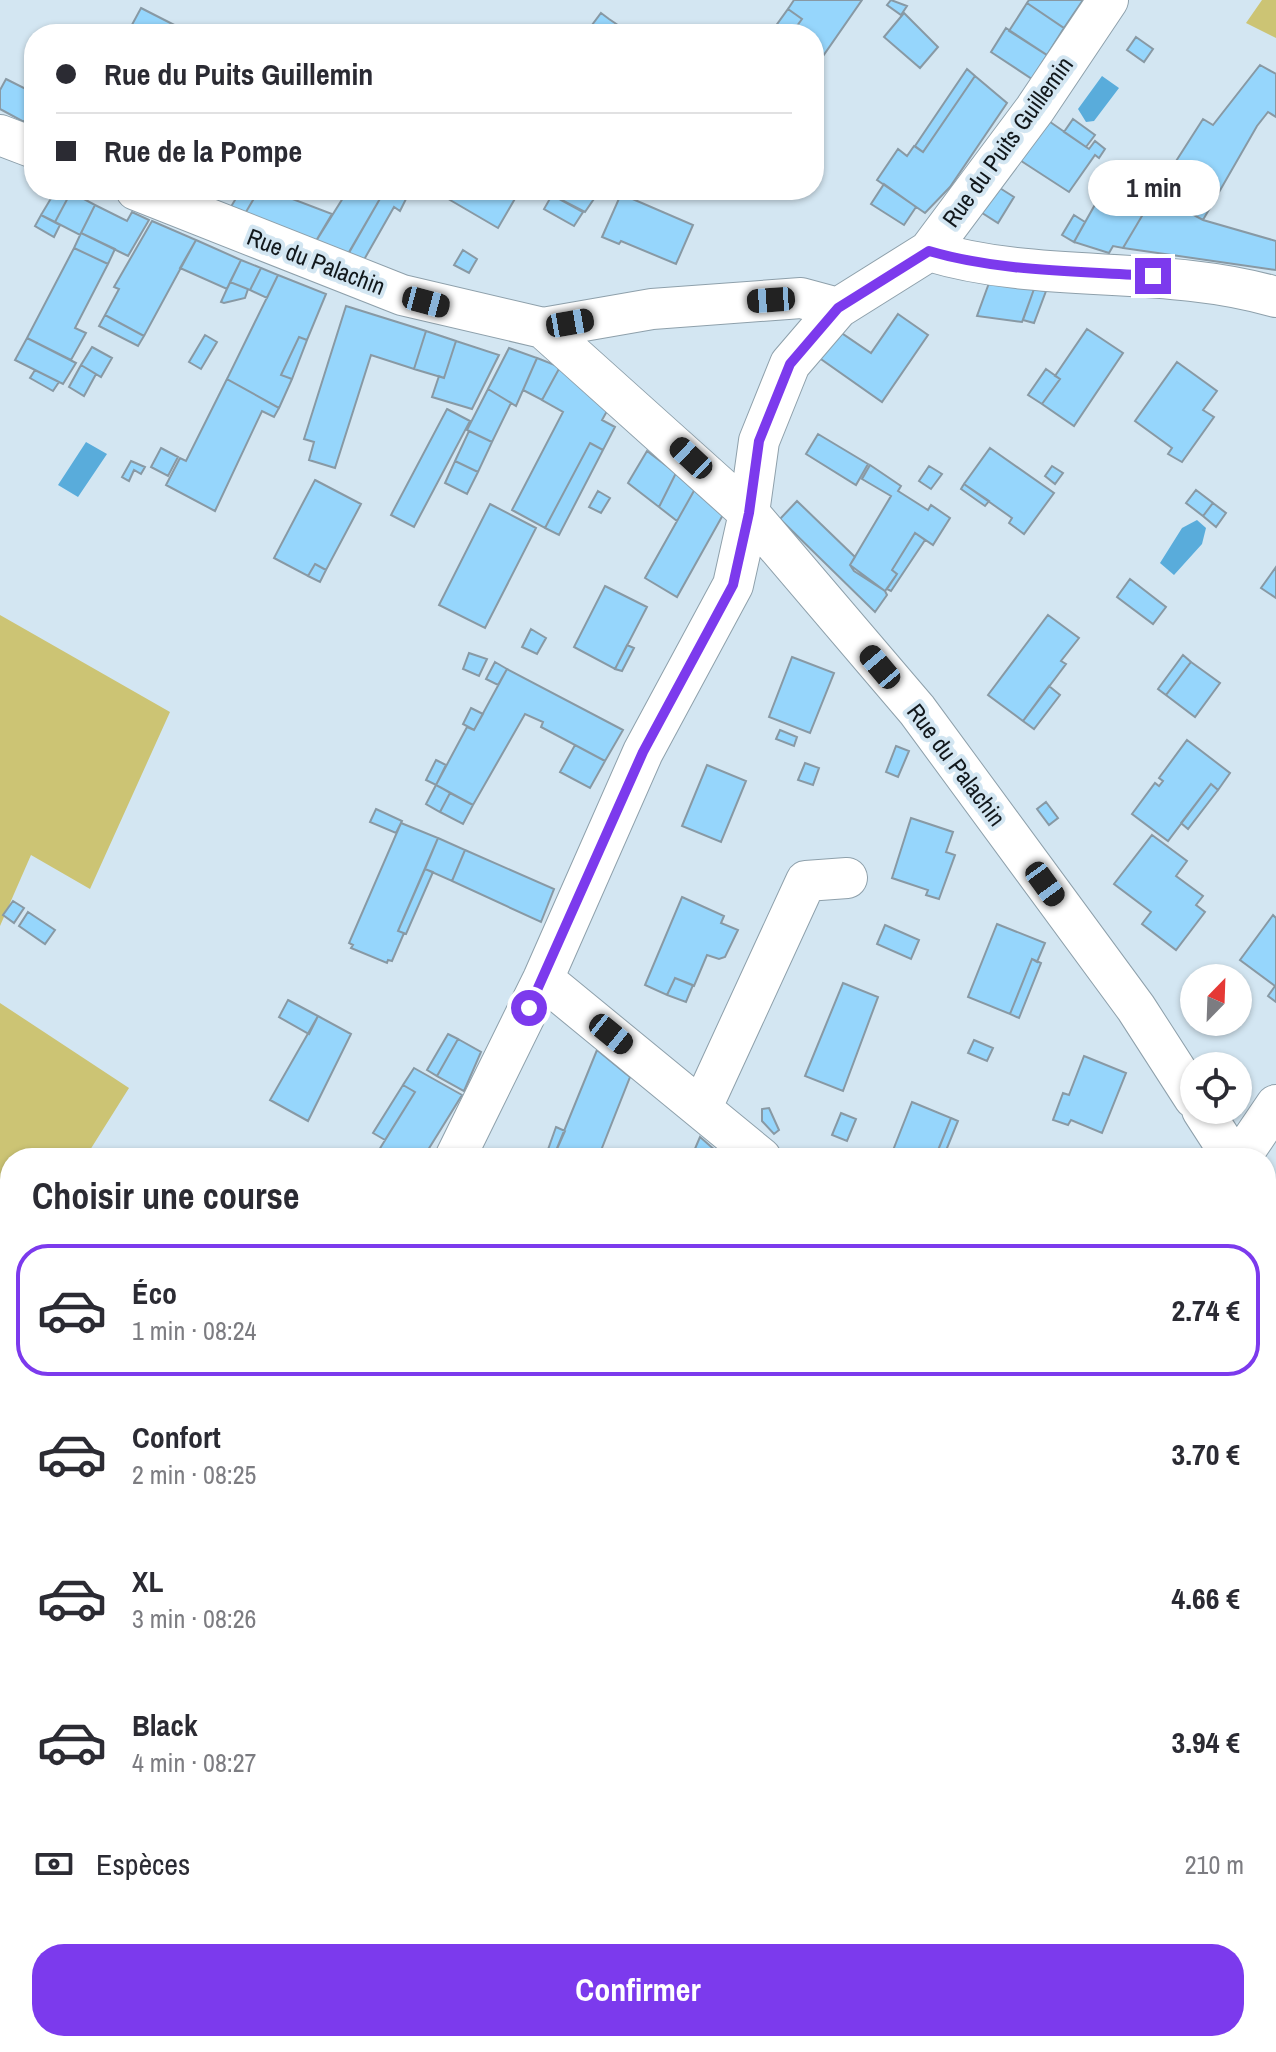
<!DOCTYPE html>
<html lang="fr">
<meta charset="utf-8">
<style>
body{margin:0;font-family:"Archivo Narrow",sans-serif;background:#f7f7f7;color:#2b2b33;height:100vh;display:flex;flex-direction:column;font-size:30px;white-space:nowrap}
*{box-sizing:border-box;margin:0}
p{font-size:26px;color:#7c7c81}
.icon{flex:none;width:44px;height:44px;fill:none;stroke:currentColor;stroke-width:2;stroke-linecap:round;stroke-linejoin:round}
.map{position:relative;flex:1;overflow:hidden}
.details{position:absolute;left:0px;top:1148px;width:1276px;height:904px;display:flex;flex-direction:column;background:#fff;border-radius:32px 32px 0 0;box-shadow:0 2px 6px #0004}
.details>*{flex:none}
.top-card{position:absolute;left:24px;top:24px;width:800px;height:176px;border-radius:32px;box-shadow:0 2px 6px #0004;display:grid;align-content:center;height:176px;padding:0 32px;background:#fff}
.needle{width:52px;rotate:23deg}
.controls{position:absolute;left:1180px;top:964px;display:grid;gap:16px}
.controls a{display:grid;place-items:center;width:72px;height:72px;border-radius:50%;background:#fff;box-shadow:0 2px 6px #0004;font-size:40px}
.end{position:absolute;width:36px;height:36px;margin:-18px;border:10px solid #7c3aed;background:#fff;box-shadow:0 0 0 4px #fff}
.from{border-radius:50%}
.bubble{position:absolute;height:56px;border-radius:28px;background:#fff;box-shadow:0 2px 6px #0004;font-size:26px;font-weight:800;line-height:56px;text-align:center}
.car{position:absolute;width:24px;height:48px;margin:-24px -12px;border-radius:10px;box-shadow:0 0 6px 2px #0007;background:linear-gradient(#222 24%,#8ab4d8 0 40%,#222 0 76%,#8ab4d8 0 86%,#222 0)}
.top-card b{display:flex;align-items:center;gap:28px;height:76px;font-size:30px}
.top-card b+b{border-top:2px solid #e1e1e2}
.top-card i{width:20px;height:20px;background:#2b2b33}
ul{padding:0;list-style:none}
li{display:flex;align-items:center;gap:24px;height:132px;margin:0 16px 12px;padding:0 16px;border:4px solid transparent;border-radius:32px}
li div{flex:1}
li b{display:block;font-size:30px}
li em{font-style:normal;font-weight:800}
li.active{border-color:#7c3aed}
li>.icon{width:72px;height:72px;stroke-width:1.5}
h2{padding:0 32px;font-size:36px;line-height:96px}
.pay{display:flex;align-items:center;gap:20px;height:88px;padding:0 32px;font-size:30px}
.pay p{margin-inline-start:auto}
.primary-button{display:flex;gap:16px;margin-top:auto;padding:16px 32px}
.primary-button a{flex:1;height:92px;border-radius:32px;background:#7c3aed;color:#fff;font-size:32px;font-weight:800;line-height:92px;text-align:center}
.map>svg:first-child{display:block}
</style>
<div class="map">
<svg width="1276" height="2052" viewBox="0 0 1276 2052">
<rect width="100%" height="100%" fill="#d3e6f2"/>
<path fill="#ccc474" d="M1262,0h14v38l-30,-15z
M0,615l170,97 -80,177 -59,-34 -31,71z
M0,1003l129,85 -44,70h-75v32l-10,-6z
M388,2042h209l-7,10h-188z"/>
<path fill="#59acdb" d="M1102,76l17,12 -25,33 -8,1 -8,-13z
M86,442l21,12 -29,43 -20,-12z
M1197,520l9,8 -4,16 -28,31 -14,-12 22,-35z"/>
<path fill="#96d6fc" stroke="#8899a4" stroke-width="2" d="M794,0h68l-48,69v-35h-23l11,-15 -14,-10z
M891,0l16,6 -6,9 -14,-10z
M1029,0h54l-19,28 -37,-25z
M1027,3l37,25 -17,27 -38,-24z
M141,8l51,26h-65z
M788,9l14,10 -11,15h-21z
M601,13l8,6 22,15h-32l2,-3 -9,-6z
M904,13l34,34 -18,21 -36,-31z
M1006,28l41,27 -15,24 -41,-27z
M1136,37l17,12 -9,13 -17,-12z
M1260,65l16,9v43l-8,-5 -11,14 -54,94 -48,-26 48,-75 10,6z
M967,69l8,7 -52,76 -8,-6z
M975,76l32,27 -57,84 -25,26 -48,-33 21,-31 9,7 7,-10 9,6z
M6,79l28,14v10l-10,19 -24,-13v-19z
M1043,117l46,32 6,-8 10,8 -6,9 -4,-3 -26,37 -54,-35z
M1073,119l22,16 -9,12 -22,-15z
M1115,169l40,25 -32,54 -10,-2 -4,7 -35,-11z
M884,184l32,23 -12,18 -33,-21z
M995,185l19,12 -16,26 -19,-12z
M56,190l15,2 -16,30 -14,-7z
M241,190h18l-16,27 -14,-7z
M259,190h10l63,24 -19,32 -70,-29z
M348,190h37l-40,69 -32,-13z
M385,190h10l12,7 -7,14 -6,-4 -33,58 -15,-7z
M433,190h87l-22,38z
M552,190h48l-15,22 -33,-17z
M71,192l24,13 -15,30 -25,-13z
M621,194l72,31 -17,39 -55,-23 -2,3 -17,-7z
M1155,194l48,26 73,21v29l-153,-22z
M552,195l31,17 -9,14 -30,-17z
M95,205l32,16 5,-9 17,8 -21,36 -47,-23z
M41,215l19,10 -6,12 -19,-11z
M1074,215l11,7 -11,20 -12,-7z
M152,221l44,19 -52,96 -39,-21 14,-26 -5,-2z
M81,233l34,16 -7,15 -34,-16z
M196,240l45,20 -14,29 -47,-21z
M74,248l34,16 -33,64 11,5 -15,27 -44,-22z
M463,250l14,9 -8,14 -15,-8z
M241,260l20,8 -11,22 -20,-8z
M261,268l17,7 -11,23 -17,-8z
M278,275l48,19 -19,46 -8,-3 -18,38 11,4 -13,29 -52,-29z
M230,282l18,7 -3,9 -21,5 -3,-1z
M989,283l45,6 -12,33 -45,-6z
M1034,289l12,2 -12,32 -11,-3z
M346,306l80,25 -12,38 -43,-14 -36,113 -26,-8 5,-18 -10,-3z
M898,314l30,21 -46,67 -64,-45 19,-27 34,23z
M105,315l39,21 -6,10 -39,-20z
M1087,329l36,24 -49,73 -32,-22 18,-25 -5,-3z
M426,331l30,10 -12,37 -30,-9z
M205,335l12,7 -16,27 -12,-7z
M299,337l8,3 -15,39 -11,-4z
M27,338l49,25 -13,21 -48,-24z
M456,341l43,14 -27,54 -40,-12 7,-21 5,2z
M92,347l20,11 -11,19 -20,-12z
M509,348l28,10 -21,48 -28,-17z
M537,358l23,9 -18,33 -19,-10z
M1177,362l40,29 -14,19 11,7 -32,45 -14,-8 4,-6 -37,-27z
M81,365l15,9 -12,22 -15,-9z
M560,367l52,35 -10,18 13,7 -12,23 -13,-7 -45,85 -33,-18 51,-98 -21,-12z
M1046,369l14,10 -18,25 -14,-9z
M35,370l24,12 -6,9 -23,-13z
M227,379l52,29 -5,9 -12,-6 -47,100 -49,-26 14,-27 6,3z
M488,389l23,14 -19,39 -25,-12z
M447,409l23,12 -56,106 -23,-12z
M469,431l23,11 -14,30 -23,-11z
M818,434l50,30 -12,21 -50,-31z
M590,443l13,7 -44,85 -14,-7z
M161,448l17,9 -10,19 -17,-9z
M990,448l64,45 -30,41 -15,-11 3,-5 -48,-34z
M647,451l29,22 -17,34 -31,-24z
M131,461l14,6 -4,7 -7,-4 -5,11 -7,-4z
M455,461l23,11 -11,22 -22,-11z
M870,465l31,21 -3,5 30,19 3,-5 19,13 -17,27 -18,-12 -23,37 5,4 -12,17 -35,-26 41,-69 -29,-17z
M929,466l13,8 -11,15 -12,-8z
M1052,466l11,7 -8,11 -10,-8z
M676,473l19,16 -18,32 -18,-14z
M315,480l46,24 -35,66 -11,-6 -7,12 -34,-18z
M964,484l25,17 -4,5 -24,-17z
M695,489l29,24 -47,84 -32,-19z
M1196,490l17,13 -10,13 -17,-13z
M598,491l12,7 -9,15 -12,-6z
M797,501l58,56 -5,8 4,6 31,20 2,4 -12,17 -95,-93z
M1213,503l13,10 -10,14 -13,-11z
M490,504l46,24 -51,100 -46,-23z
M915,533l10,7 -34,51 -4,-2 10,-15 -5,-4z
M315,564l11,6 -6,12 -12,-6z
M1276,567v31l-15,-10z
M1130,579l36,28 -13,17 -36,-27z
M605,586l42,21 -32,62 -41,-22z
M1048,615l31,23 -18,23 5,3 -43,57 -35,-26z
M531,629l15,9 -9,16 -15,-7z
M627,645l7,3 -12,23 -7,-2z
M469,653l18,6 -8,17 -16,-7z
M1183,655l8,7 -25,33 -8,-6z
M792,657l42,16 -24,60 -41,-16z
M495,662l12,7 -9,16 -12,-6z
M1191,662l29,21 -25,34 -29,-22z
M507,669l116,61 -18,31 -64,-34 2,-5 -18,-8 -52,91 -37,-20 31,-58 7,3z
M1049,686l11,9 -26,34 -11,-8z
M471,708l12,6 -9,16 -11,-6z
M780,730l17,7 -3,9 -18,-7z
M1187,740l43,33 -12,17 -7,-6 -43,57 -36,-27 23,-31 4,3 4,-5 -4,-3z
M575,745l30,16 -15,27 -30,-16z
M896,746l13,5 -11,26 -12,-5z
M436,760l10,5 -10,20 -10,-5z
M805,763l14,5 -6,17 -15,-5z
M707,765l39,16 -25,61 -39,-16z
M1211,784l7,6 -30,39 -7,-6z
M436,785l14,8 -10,19 -14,-8z
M450,793l23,12 -10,19 -23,-12z
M1046,802l12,16 -9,7 -12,-16z
M376,809l26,12 -6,12 -26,-11z
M911,818l42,14 -7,20 9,3 -16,44 -13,-4 2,-5 -36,-12z
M401,823l37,15 -40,93 6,2 -12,28 -4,-1 -1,3 -36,-15 2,-3 -4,-2z
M1152,835l35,26 -11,15 27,20 -7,9 9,7 -29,38 -34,-26 9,-12 -37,-28z
M438,838l27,12 -13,31 -27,-12z
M465,850l89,39 -13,33 -89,-41z
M425,869l8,3 -27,62 -8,-3z
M682,897l42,19 -3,7 17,7 -13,27 -6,2 -12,-4 -13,31 -19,-8 -8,17 -22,-10z
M13,901l11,7 -10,15 -11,-8z
M28,912l27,18 -10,14 -26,-18z
M1273,915l3,3v84l-8,-6 7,-10 -35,-26z
M997,924l48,19 -8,19 -5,-3 -22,55 -42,-17z
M885,925l34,15 -8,19 -34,-15z
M1032,959l9,4 -22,55 -9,-4z
M675,978l18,7 -7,17 -19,-7z
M843,983l35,14 -35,94 -38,-15z
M288,1000l30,16 -9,18 -30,-17z
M318,1016l33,18 -43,87 -38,-21z
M448,1034l10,5 -21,37 -10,-6z
M458,1039l23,13 -17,39 -27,-15z
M974,1040l19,8 -6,13 -19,-8z
M597,1050l33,27 -32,81h-45z
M1084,1056l42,17 -24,60 -31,-13 -3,5 -15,-5 10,-27 6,2z
M414,1068l48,27 -39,63h-49l41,-66 -12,-7z
M403,1085l12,7 -30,48 -12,-7z
M912,1102l39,16 -16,40h-45z
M769,1108l10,22 -5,4 -12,-13v-12z
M841,1113l15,6 -9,22 -15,-6z
M951,1118l7,3 -15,37 -7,-3z
M556,1127l9,4 -12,27h-8z
M700,1137l24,21h-33z
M1276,1287v36l-10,-9v-15z
M1276,1370v26l-10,-9v-6z
M3,1528l7,4v63l-10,18v-80z
M1276,1586v32h-7l-1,-31z
M9,1943l1,80 -7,10 -3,-2v-74z
M218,2042h61l-2,4 14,6h-97z"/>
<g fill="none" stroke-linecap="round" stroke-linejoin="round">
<defs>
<path id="street" d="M0,135l34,13
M136,190l266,105 141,33 206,185 168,197 219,298 58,90
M929,251c112,34 234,13 347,46
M543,328l109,-19 149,-11 37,10
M543,979l218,179
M702,1107l104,-226 41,-3
M1202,1110l31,48
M455,1158l88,-179 100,-227 90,-167 16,-72 10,-72 31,-77 48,-56 91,-57 106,-142 73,-109
M1240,1158l36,-53
M1266,1214l10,16
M0,1827l10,-14"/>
</defs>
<use href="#street" stroke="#8ea0ab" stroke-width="42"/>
<use href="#street" stroke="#fff" stroke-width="40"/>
</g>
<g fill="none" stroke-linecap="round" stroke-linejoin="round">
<path stroke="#7c3aed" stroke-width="10" d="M529,1008l114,-256 90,-167 16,-72 10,-72 31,-77 48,-56 91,-57c71,21 151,20 224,25"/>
</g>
<g text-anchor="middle" stroke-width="8" stroke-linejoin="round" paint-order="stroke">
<g font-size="24" fill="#12181c" stroke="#d3e6f2">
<text transform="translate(1008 142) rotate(-54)" y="8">Rue du Puits Guillemin</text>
<text transform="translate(316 262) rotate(21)" y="8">Rue du Palachin</text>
<text transform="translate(956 765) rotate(53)" y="8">Rue du Palachin</text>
</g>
</g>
</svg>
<div class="controls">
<a><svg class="needle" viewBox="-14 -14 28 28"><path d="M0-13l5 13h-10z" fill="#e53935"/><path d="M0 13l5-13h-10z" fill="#7c7c81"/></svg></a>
<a><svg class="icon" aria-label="locate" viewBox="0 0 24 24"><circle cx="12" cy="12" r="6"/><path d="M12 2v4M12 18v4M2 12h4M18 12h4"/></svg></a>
</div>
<i class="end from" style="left:529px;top:1008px"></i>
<i class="end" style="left:1153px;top:276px"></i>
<div class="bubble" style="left:1088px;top:160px;width:132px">1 min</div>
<i class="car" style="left:771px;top:300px;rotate:266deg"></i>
<i class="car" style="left:426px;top:302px;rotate:105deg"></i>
<i class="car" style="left:570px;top:323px;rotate:80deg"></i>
<i class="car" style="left:691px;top:458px;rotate:313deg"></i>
<i class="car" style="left:880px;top:667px;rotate:320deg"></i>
<i class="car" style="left:1045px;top:884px;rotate:144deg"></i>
<i class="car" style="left:611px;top:1034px;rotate:129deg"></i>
<div class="top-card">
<b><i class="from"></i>Rue du Puits Guillemin</b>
<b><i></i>Rue de la Pompe</b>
</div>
<section class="details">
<h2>Choisir une course</h2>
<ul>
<li class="active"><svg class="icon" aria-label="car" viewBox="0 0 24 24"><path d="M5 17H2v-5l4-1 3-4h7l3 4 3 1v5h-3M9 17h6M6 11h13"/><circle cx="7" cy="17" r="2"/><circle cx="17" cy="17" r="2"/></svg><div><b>Éco</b><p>1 min · 08:24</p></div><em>2.74 €</em></li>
<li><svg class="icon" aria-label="car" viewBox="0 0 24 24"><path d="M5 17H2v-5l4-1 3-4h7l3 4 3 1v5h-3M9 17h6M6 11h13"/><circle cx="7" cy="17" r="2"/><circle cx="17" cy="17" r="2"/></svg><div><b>Confort</b><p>2 min · 08:25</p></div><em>3.70 €</em></li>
<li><svg class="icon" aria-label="car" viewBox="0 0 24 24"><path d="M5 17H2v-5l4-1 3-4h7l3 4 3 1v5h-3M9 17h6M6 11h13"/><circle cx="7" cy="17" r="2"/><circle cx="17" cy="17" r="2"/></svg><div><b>XL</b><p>3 min · 08:26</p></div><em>4.66 €</em></li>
<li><svg class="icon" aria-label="car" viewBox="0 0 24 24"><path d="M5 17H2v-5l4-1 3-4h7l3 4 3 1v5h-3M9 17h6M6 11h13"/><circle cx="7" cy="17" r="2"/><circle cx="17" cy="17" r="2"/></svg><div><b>Black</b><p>4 min · 08:27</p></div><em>3.94 €</em></li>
</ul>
<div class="pay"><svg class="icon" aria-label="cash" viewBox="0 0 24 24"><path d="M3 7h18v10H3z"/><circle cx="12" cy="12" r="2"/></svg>Espèces<p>210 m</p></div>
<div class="primary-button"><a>Confirmer</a></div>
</section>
</div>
